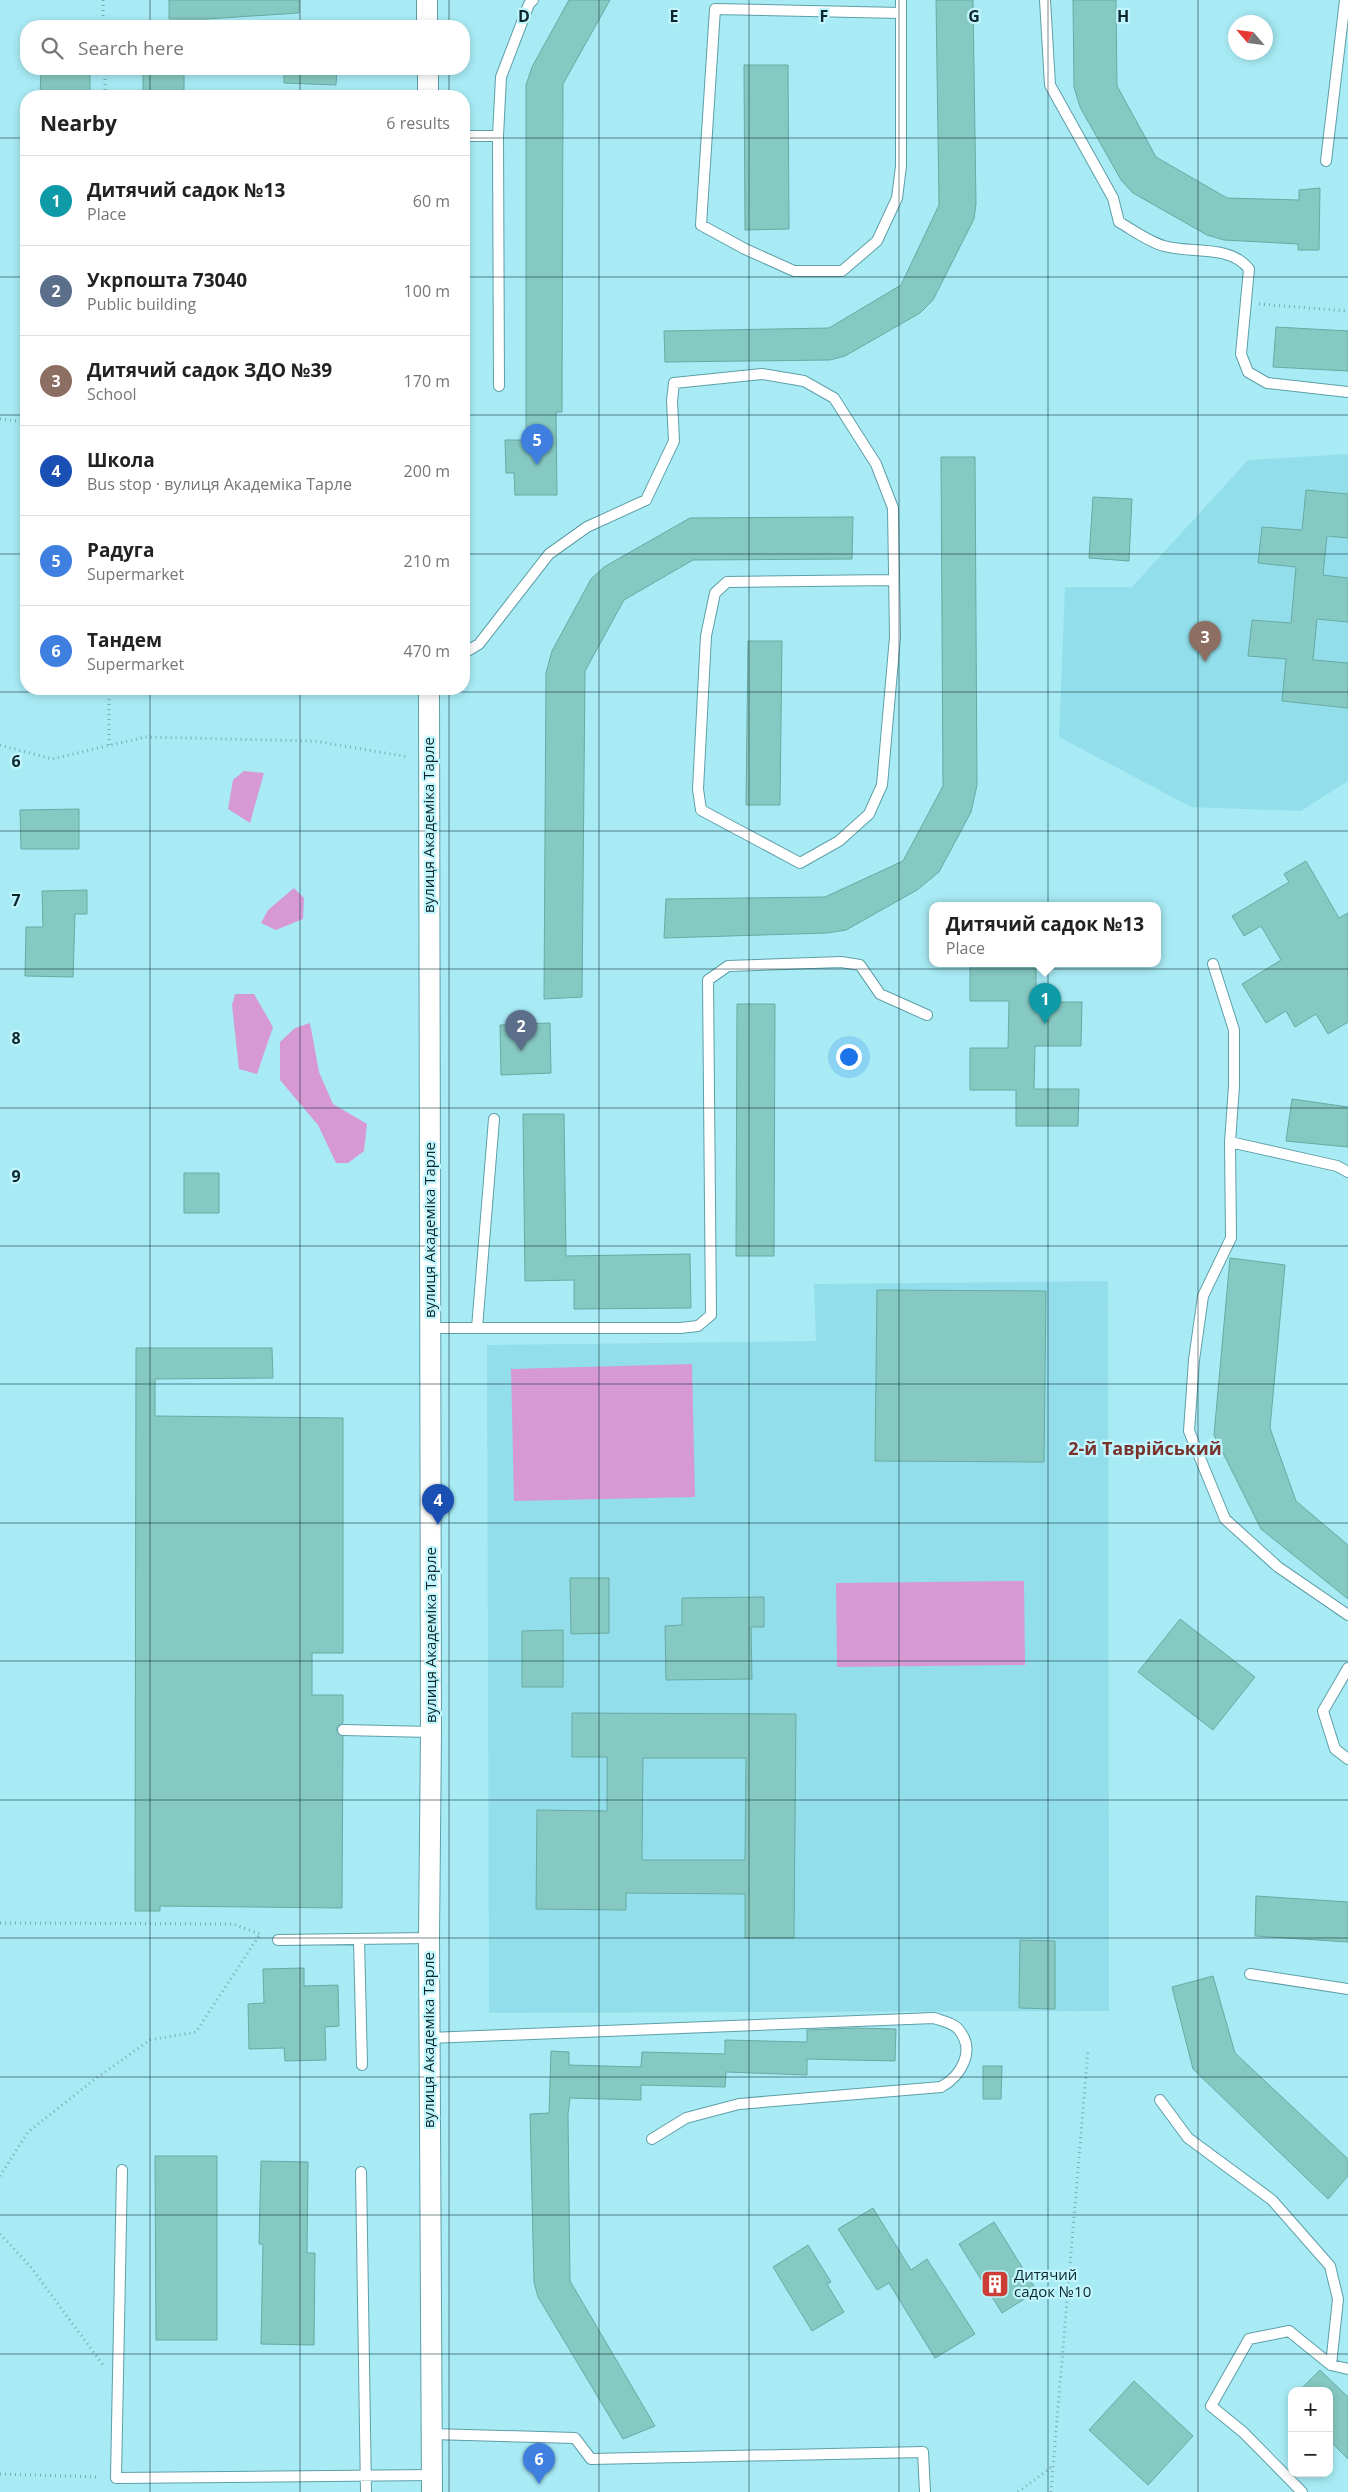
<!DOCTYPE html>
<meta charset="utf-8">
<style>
body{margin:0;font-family:"Open Sans",sans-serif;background:#f6f6f6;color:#222}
.controls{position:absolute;right:15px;bottom:15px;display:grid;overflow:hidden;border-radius:10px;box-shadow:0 2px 8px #0003}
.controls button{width:45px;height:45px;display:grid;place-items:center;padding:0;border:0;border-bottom:1px solid #e0e0e0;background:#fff;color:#222;font:25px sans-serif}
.compass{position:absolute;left:1228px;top:15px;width:45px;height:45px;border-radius:50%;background:#fff;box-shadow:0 2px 8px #0003;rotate:298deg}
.you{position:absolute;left:848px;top:1056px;width:18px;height:18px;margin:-12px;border:4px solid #fff;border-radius:50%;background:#1a73e8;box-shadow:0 0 0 8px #1a73e833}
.badge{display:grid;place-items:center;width:32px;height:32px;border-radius:50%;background:#1a73e8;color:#fff;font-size:16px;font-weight:700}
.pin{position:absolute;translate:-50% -41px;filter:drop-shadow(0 1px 2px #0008)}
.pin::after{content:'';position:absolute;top:26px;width:18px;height:15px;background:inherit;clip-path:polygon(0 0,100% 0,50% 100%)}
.popup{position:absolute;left:929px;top:902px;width:232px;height:65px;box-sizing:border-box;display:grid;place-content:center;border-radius:10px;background:#fff;filter:drop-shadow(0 1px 4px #0005);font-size:16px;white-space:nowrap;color:#767676}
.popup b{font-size:19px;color:#222}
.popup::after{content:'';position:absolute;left:50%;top:100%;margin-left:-10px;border:10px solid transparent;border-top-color:#fff}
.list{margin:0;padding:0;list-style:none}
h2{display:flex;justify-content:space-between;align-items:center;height:65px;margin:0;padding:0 20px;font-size:21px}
h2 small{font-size:16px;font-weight:400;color:#767676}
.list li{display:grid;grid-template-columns:32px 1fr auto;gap:15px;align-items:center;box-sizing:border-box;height:90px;padding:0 20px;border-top:1px solid #e0e0e0}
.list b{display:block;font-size:19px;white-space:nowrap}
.list p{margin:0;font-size:16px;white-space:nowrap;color:#767676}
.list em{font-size:16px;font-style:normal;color:#767676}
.icon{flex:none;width:28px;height:28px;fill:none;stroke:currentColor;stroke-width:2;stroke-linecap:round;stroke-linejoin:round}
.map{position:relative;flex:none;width:1348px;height:2492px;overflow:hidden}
.search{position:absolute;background:#fff;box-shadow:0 2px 8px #0003;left:20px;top:20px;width:450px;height:55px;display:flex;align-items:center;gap:12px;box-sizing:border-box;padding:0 18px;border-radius:20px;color:#767676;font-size:19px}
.panel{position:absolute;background:#fff;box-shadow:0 2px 8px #0003;left:20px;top:90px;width:450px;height:605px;border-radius:20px}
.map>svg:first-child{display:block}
.built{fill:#92dfeb}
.green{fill:#d699d4}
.building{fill:#86c9c2;stroke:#68aaa3;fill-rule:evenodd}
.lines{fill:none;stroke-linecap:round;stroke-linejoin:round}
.lane-casing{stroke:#5e9fa9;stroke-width:12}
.street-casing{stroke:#5e9fa9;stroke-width:22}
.path{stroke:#77adb6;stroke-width:3;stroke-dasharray:1 4;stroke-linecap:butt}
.lane{stroke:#fff;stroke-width:10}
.street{stroke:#fff;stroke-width:20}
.grid{fill:none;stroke:#0c282c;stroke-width:1;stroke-opacity:0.55}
.labels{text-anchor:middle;stroke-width:4.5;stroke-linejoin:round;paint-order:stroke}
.street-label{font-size:15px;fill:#0c282c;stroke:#c1f6fe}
.poi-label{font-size:15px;fill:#0c282c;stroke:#c1f6fe;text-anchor:start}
.quarter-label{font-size:18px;font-weight:bold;fill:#79332c;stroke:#c1f6fe}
.grid-label{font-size:16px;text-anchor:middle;font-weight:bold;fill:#0c282c;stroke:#c1f6fe;stroke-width:4.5;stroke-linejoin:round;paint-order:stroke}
</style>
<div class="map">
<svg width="1348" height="2492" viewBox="0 0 1348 2492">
<rect width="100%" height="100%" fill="#a8ebf5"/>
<path class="built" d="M1348,454V781L1301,811L1191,807L1059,737L1065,587H1132L1248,460Z
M1108,1281L1109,2011L489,2013L487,1345L816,1341L814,1284Z"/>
<path class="green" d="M244,771L264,773L250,823L228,809L233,780Z
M294,888L304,898L303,919L276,930L261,923L268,910Z
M235,994H254L273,1027L257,1074L239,1069L232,1005Z
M310,1023L319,1072L333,1104L367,1124L364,1151L348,1163H336L318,1125L280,1080V1042L295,1028Z
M692,1364L695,1497L514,1501L511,1369Z
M1024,1581L1025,1665L837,1667L836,1583Z"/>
<path class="building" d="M169,0H299V13L206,19H169Z
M569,0H610L563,84L562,412H556L557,495H515L514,473H506L505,440H526V85L532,67Z
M936,0H973L976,204L974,219L933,300L920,313L845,356L830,360L665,362L664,331L829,328L901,285L939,205Z
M1073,0H1116L1117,86L1156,157L1227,198L1299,200V190L1320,188L1319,250H1298V244L1224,240L1207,235L1133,193L1121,180L1080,107L1074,87Z
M744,65H788L789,229L745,230Z
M41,69H90V96H40Z
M284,69H337L336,85L284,83Z
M143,73H184V96H143Z
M1276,327L1348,331V371L1273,367Z
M941,457H975L977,785L971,812L939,872L917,890L846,930L827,933L664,938L666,899L825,897L903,861L943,786Z
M1306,490L1348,494V538L1327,536L1323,575L1348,578V622L1317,619L1313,660L1348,663V708L1282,701L1286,659L1248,656L1252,620L1291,623L1296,567L1258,563L1262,527L1302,530Z
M1093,497L1132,499L1129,561L1089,558Z
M853,517L852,559L693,560L624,600L585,671L582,997L544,999L546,673L552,651L591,579L604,567L690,518Z
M748,641H782L780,805H746Z
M79,809V849H21L20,810Z
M1306,861L1339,918L1348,913V1022L1328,1034L1316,1014L1295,1027L1286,1011L1266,1023L1242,984L1281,960L1261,926L1244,936L1232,916L1289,882L1284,874Z
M87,890V914H75L73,977L25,976L26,927H43L42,891Z
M970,963H1036V1002H1082L1081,1046H1035L1034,1089H1079L1078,1126H1016V1090H970V1048H1008L1009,1001H970Z
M737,1004H775L774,1256H736Z
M550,1023L551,1073L501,1075L500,1025Z
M1292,1099L1348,1107V1147L1286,1141Z
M523,1114H564L566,1256L690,1254L691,1308L574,1309V1280L525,1281Z
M184,1173H219V1213H184Z
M1230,1258L1285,1265L1270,1428L1296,1501L1348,1545V1599L1261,1529L1214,1435Z
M877,1290L1046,1291L1044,1462L875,1461Z
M136,1348H272L273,1378L155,1379V1416L343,1418V1653H312V1695H343V1723L337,1726L336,1730L343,1737L342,1908L160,1906V1911H135Z
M570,1578H609V1633L571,1634Z
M764,1597V1627H751L752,1679L666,1680L665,1626L682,1625V1598Z
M1180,1619L1255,1677L1213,1730L1138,1672Z
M563,1630V1687H522V1631Z
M572,1713L796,1714L794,1938H745V1894L626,1893V1910L536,1909L537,1810L607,1811V1757H572ZM643,1758H746L745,1860H642Z
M1256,1896L1348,1902V1942L1255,1936Z
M1020,1940L1055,1941V2009L1019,2008Z
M304,1968V1986L338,1985L339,2026L325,2027L326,2060L285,2061L284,2048L249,2049L248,2004L264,2003L263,1969Z
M1213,1976L1235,2053L1348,2159V2176L1328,2199L1193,2069L1172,1987Z
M854,2028L896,2029L895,2061L807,2059V2075L726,2072L725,2087L641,2085V2100L570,2098L568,2114L570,2281L655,2426L623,2439L538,2297L534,2282L530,2114L549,2113L551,2051L569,2052V2065L641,2067L642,2052L725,2054V2040L807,2042V2030Z
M983,2066H1002L1001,2099H983Z
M155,2156H217V2340H156Z
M261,2161L308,2162L307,2253H315L314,2345L261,2344L263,2244H259Z
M873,2208L911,2270L927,2259L975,2334L935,2358L889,2283L877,2290L838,2229Z
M994,2222L1037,2291L1002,2313L959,2244Z
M808,2245L831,2282L827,2284L844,2312L812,2331L773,2267Z
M1320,2370L1348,2397V2459L1329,2440V2391H1299Z
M1134,2381L1193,2436L1148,2485L1089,2430Z"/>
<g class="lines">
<defs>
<path id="lane" d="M1045,0L1050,85L1113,198L1119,222C1133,230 1149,242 1164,246C1192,254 1229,244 1249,269L1241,354L1248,372L1267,383L1348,392
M901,13L715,9L701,225L745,249L794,271H842L877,241L897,198L901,166V0
M464,136H498
M1326,161L1345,0
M499,386L498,136L501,77L529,4L533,0
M464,653L479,644L549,554L587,527L646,500L674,441L672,401L674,383L762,374L804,381L834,398L876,464L893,508L895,637L882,785L869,814L839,841L800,863L701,810L698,789L706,636L715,593L727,582L893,580
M1213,964L1234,1030V1086L1230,1142L1231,1238L1203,1296L1194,1360L1189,1431L1225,1519L1278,1567L1348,1615
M1230,1142L1337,1166L1348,1172
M430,1328H680L698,1326L711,1315L708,980L728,966L841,962L860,965L880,994L927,1015
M477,1328L494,1119
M1348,1668L1323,1711L1335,1749L1348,1759
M343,1730L431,1732
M359,1939L362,2065
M278,1940L429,1938
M1250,1974L1348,1989
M429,2038L934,2018C942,2021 954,2023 959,2030C976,2051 961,2076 941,2087L739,2104L686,2118L652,2139
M1160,2100L1188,2138L1272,2200L1330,2266L1338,2299L1331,2365
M122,2170L116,2478L432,2475
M361,2172L366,2492
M432,2434L575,2438L591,2459L923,2452L925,2492
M1302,2492L1243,2432L1211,2406L1249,2339L1289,2331L1331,2365L1348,2369"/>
<path id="street" d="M427,0V26
M428,69V96
M429,689L431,1732L429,1938L432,2492"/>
</defs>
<use href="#lane" class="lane-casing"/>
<use href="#street" class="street-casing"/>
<path class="path" d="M103,0V26
M105,69V96
M1259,304L1348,311
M0,419L26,422
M0,745L52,759L145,737L314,741L409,757
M109,745V689
M0,1923L233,1924L260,1934
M0,2176L28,2132L95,2079L150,2040L196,2032L260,1934
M0,2234L30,2266L103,2365
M0,2474L100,2477
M1018,2492L1053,2466
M1051,2492L1088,2050"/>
<use href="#lane" class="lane"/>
<use href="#street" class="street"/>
</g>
<path class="grid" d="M150,0V26M300,0V26M449,0V26M599,0V2492M749,0V2492M899,0V2492M1048,0V2492M1198,0V2492M150,69V96M300,69V96M449,69V96M0,138H26M464,138H1348M0,277H26M464,277H1348M0,415H26M464,415H1348M0,554H26M464,554H1348M150,689V2492M300,689V2492M449,689V2492M0,692H1348M0,831H1348M0,969H1348M0,1108H1348M0,1246H1348M0,1384H1348M0,1523H1348M0,1661H1348M0,1800H1348M0,1938H1348M0,2077H1348M0,2215H1348M0,2354H1348"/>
<defs>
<symbol id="building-square" viewBox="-11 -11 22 22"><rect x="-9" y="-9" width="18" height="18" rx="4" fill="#cc3e35" stroke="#c1f6fe"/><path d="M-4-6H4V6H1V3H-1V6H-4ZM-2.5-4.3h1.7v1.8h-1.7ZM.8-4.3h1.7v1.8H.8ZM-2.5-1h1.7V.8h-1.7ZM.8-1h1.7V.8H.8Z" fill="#fff"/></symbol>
</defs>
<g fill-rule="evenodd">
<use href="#building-square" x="979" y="2268" width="32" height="32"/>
</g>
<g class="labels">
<g class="street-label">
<text transform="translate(429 825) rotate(-90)" y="5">вулиця Академіка Тарле</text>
<text transform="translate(430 1230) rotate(-90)" y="5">вулиця Академіка Тарле</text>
<text transform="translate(431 1635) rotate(-90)" y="5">вулиця Академіка Тарле</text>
<text transform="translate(429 2040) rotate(-90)" y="5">вулиця Академіка Тарле</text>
</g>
<g class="poi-label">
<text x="1014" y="2280">Дитячий<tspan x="1014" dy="17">садок №10</tspan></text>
</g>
<g class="quarter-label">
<text x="1145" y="1455">2-й Таврійський</text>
</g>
</g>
<g class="grid-label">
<text x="524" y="22">D</text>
<text x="674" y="22">E</text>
<text x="824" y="22">F</text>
<text x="974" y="22">G</text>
<text x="1123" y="22">H</text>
<text x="16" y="767">6</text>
<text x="16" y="906">7</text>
<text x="16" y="1044">8</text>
<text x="16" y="1182">9</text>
</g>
</svg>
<div class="controls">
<button>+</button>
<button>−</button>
</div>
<svg class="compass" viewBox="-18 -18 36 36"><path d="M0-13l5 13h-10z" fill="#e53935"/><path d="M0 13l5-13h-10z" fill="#767676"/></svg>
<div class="you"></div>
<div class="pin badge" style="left:1045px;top:1024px;background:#0f9aa8">1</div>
<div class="popup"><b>Дитячий садок №13</b>Place</div>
<div class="pin badge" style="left:521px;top:1051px;background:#5c6f8a">2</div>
<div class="pin badge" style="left:1205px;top:662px;background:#8d6e63">3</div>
<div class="pin badge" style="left:438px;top:1525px;background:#1a4fb4">4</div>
<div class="pin badge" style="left:537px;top:465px;background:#3f7fe0">5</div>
<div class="pin badge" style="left:539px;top:2484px;background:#3f7fe0">6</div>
<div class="search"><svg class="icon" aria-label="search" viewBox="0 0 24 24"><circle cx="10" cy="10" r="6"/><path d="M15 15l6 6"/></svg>Search here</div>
<section class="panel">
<h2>Nearby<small>6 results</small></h2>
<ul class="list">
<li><span class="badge" style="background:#0f9aa8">1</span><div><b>Дитячий садок №13</b><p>Place</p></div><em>60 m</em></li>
<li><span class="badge" style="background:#5c6f8a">2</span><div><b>Укрпошта 73040</b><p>Public building</p></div><em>100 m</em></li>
<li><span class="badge" style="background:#8d6e63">3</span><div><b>Дитячий садок ЗДО №39</b><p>School</p></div><em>170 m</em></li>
<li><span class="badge" style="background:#1a4fb4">4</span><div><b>Школа</b><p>Bus stop · вулиця Академіка Тарле</p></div><em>200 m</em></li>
<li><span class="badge" style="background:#3f7fe0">5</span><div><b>Радуга</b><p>Supermarket</p></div><em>210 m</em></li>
<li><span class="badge" style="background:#3f7fe0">6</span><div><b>Тандем</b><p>Supermarket</p></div><em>470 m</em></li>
</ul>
</section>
</div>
